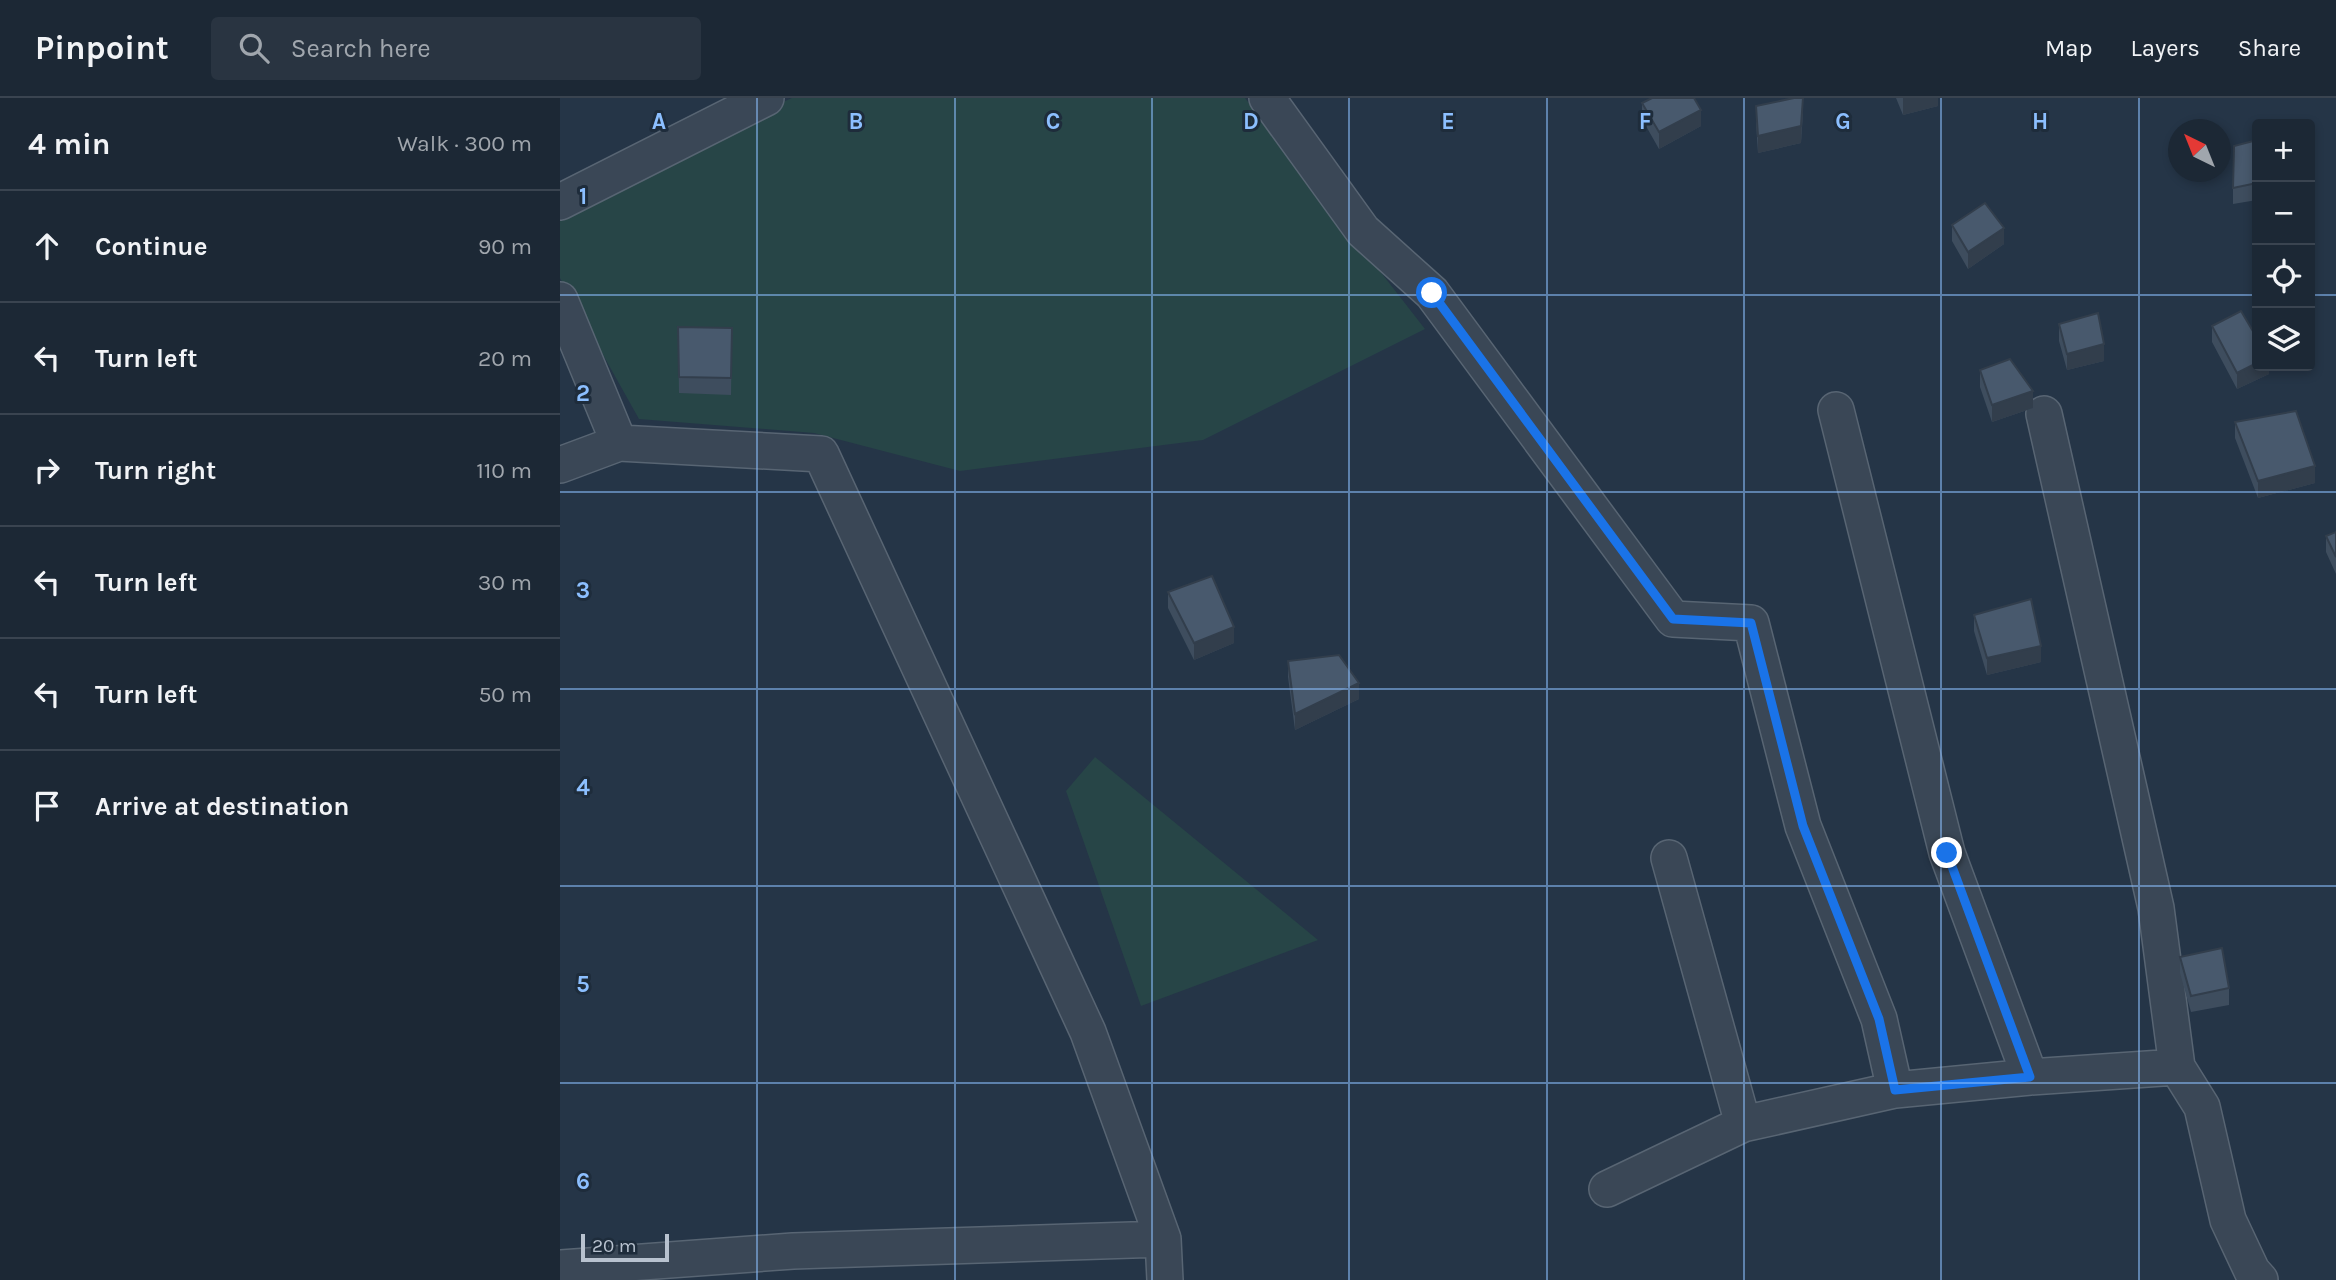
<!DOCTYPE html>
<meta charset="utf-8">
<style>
body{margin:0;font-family:Karla,sans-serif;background:#293441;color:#f1f3f6}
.controls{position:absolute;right:21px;top:21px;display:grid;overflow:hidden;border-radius:7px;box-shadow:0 4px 10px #0003}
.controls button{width:63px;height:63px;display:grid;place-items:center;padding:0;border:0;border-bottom:2px solid #3a4450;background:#1c2835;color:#f1f3f6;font:35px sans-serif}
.compass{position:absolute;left:1608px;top:21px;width:63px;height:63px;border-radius:50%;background:#1c2835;box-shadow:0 4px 10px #0003;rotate:317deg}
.scale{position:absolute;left:21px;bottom:18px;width:88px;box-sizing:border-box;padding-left:7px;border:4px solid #b8c2cf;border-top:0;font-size:19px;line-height:24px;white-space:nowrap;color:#b8c2cf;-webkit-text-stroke:5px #1e2c3b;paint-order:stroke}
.stop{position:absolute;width:21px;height:21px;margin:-16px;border:5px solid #1a73e8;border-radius:50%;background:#fff}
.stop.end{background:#1a73e8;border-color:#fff;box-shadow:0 2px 7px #0008}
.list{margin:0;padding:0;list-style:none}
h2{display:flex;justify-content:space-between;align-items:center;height:91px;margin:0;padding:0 28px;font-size:30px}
h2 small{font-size:23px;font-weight:400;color:#a0a6ad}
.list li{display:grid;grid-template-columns:46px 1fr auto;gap:21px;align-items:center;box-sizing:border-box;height:112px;padding:0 28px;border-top:2px solid #3a4450}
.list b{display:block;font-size:26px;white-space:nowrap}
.list em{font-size:23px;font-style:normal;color:#a0a6ad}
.icon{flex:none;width:38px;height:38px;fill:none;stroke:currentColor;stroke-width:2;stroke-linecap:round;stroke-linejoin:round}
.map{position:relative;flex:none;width:1776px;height:1182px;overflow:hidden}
header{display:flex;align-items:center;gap:42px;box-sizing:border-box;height:98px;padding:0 35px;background:#1c2835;border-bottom:2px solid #3a4450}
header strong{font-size:33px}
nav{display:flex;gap:38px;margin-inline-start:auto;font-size:24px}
.search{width:490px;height:63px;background:#293441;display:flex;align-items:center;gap:18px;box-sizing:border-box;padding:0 24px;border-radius:7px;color:#a0a6ad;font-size:26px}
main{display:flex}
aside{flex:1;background:#1c2835}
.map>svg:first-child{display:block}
.green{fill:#274547}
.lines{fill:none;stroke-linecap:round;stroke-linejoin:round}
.street-casing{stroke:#586573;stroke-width:38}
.street{stroke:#3a4756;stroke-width:35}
.wall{fill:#3e4d5e}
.shaded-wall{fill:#323e4c}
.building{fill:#48596d;stroke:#323e4c;stroke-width:2}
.route{stroke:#1a73e8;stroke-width:9}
.grid{fill:none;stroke:#8cbfff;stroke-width:2;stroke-opacity:0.55}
.grid-label{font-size:23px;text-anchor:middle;font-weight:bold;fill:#8cbfff;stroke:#1e2c3b;stroke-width:6;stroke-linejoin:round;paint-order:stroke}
</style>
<header>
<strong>Pinpoint</strong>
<div class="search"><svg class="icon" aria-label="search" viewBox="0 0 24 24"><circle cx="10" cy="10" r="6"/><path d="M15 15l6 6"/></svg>Search here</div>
<nav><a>Map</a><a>Layers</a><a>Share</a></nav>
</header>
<main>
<aside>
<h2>4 min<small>Walk · 300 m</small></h2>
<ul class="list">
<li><svg class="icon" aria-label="ahead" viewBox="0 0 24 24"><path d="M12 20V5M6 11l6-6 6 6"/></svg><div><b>Continue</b></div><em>90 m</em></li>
<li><svg class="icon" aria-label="left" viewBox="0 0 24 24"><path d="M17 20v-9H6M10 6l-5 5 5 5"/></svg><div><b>Turn left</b></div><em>20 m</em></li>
<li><svg class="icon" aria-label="right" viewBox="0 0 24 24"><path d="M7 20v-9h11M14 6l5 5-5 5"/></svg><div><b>Turn right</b></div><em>110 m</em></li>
<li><svg class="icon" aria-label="left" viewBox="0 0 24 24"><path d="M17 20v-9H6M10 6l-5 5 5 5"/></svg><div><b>Turn left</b></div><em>30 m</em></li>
<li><svg class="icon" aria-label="left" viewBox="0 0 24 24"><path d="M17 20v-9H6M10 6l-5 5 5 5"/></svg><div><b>Turn left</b></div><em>50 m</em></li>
<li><svg class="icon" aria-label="arrive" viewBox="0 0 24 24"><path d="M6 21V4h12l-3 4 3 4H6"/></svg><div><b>Arrive at destination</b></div></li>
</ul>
</aside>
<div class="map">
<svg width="1776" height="1182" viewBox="0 0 1776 1182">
<rect width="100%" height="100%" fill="#253547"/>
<path class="green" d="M232,0H685L865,231L643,342L400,373L254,335L79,321L0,180V105Z
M535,659L758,842L581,908L506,693Z"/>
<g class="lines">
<defs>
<path id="street" d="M707,0L803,133L872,195L1113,521L1191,525L1243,728L1319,921L1335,992
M0,104L206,0
M0,202L59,345
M1276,312L1387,755L1470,979
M1484,316L1596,810L1617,969
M0,367L59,345L261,356L528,934L603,1141
M1109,760L1183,1026
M1047,1091L1183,1026L1335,992L1470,979L1617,969L1642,1009L1668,1122L1692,1173L1700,1182
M0,1170L233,1153L603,1141L605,1182"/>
</defs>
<use href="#street" class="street-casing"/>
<use href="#street" class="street"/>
</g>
<path class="wall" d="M1336,0H1378V8L1343,17Z
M1082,5L1141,28L1099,51L1082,21Z
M1196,8L1243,15L1241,45L1198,55L1196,25Z
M1697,42V102L1673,106V90Z
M1392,127L1444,146L1408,171L1392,143Z
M1499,226L1544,263L1507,272L1499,243Z
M1652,228L1709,268V276L1677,291L1652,244Z
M118,229L172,230L171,297L119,295Z
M1420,272L1473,310L1432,324L1420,289Z
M1675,324L1755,385L1698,400L1675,340Z
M1776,434V476L1766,454V438Z
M608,494L674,545L634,562L608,510Z
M1414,517L1481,564L1427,577L1414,533Z
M728,563L799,601L735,632L728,579Z
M1620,859L1669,890V907L1631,914L1620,875Z"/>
<path class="shaded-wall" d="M1243,0L1241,45L1198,55V38Z
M1343,0H1378V8L1343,17Z
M1141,12V28L1099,51V34Z
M1444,130V146L1408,171V154Z
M1544,246V263L1507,272V256Z
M1697,265V268H1709V276L1677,291V275Z
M1473,293V310L1432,324V307Z
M1755,368V385L1698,400V383Z
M674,529V545L634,562V545Z
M1481,548V564L1427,577V560Z
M799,585V601L735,632V616Z"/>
<path class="building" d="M1092,0H1134L1141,12L1099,34L1082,5Z
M1234,0H1243L1241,28L1198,38L1196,8Z
M1697,42V85L1673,90L1674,48Z
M1425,105L1444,130L1408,154L1392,127Z
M1681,213L1697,240V265L1677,275L1652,228Z
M1538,215L1544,246L1507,256L1499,226Z
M118,229L172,230L171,280L119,279Z
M1450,261L1473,293L1432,307L1420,272Z
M1736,313L1755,368L1698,383L1675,324Z
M1776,434V459L1766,438Z
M652,478L674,529L634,545L608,494Z
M1471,501L1481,548L1427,560L1414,517Z
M779,557L799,585L735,616L728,563Z
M1662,850L1669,890L1631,898L1620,859Z"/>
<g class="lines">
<path class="route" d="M872,195L1113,521L1191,525L1243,728L1319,921L1335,992L1470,979L1387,755"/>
</g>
<path class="grid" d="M197,0V1182M395,0V1182M592,0V1182M789,0V1182M987,0V1182M1184,0V1182M1381,0V1182M1579,0V1182M0,197H1697M1750,197H1776M0,394H1776M0,591H1776M0,788H1776M0,985H1776"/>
<g class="grid-label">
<text x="99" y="31">A</text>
<text x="296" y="31">B</text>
<text x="493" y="31">C</text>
<text x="691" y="31">D</text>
<text x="888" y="31">E</text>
<text x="1085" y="31">F</text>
<text x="1283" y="31">G</text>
<text x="1480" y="31">H</text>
<text x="23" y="106">1</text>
<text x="23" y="303">2</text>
<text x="23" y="500">3</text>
<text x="23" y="697">4</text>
<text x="23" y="894">5</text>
<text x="23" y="1091">6</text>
</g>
</svg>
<div class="controls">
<button>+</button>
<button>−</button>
<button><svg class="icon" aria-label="locate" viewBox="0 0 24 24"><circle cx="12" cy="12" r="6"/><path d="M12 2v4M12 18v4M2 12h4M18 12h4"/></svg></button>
<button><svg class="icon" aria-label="layers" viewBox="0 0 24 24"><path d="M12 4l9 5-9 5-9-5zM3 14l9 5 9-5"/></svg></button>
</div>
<svg class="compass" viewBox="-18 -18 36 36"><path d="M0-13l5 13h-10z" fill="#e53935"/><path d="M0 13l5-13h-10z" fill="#a0a6ad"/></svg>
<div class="scale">20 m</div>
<div class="stop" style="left:872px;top:195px"></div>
<div class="stop end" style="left:1387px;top:755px"></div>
</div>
</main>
